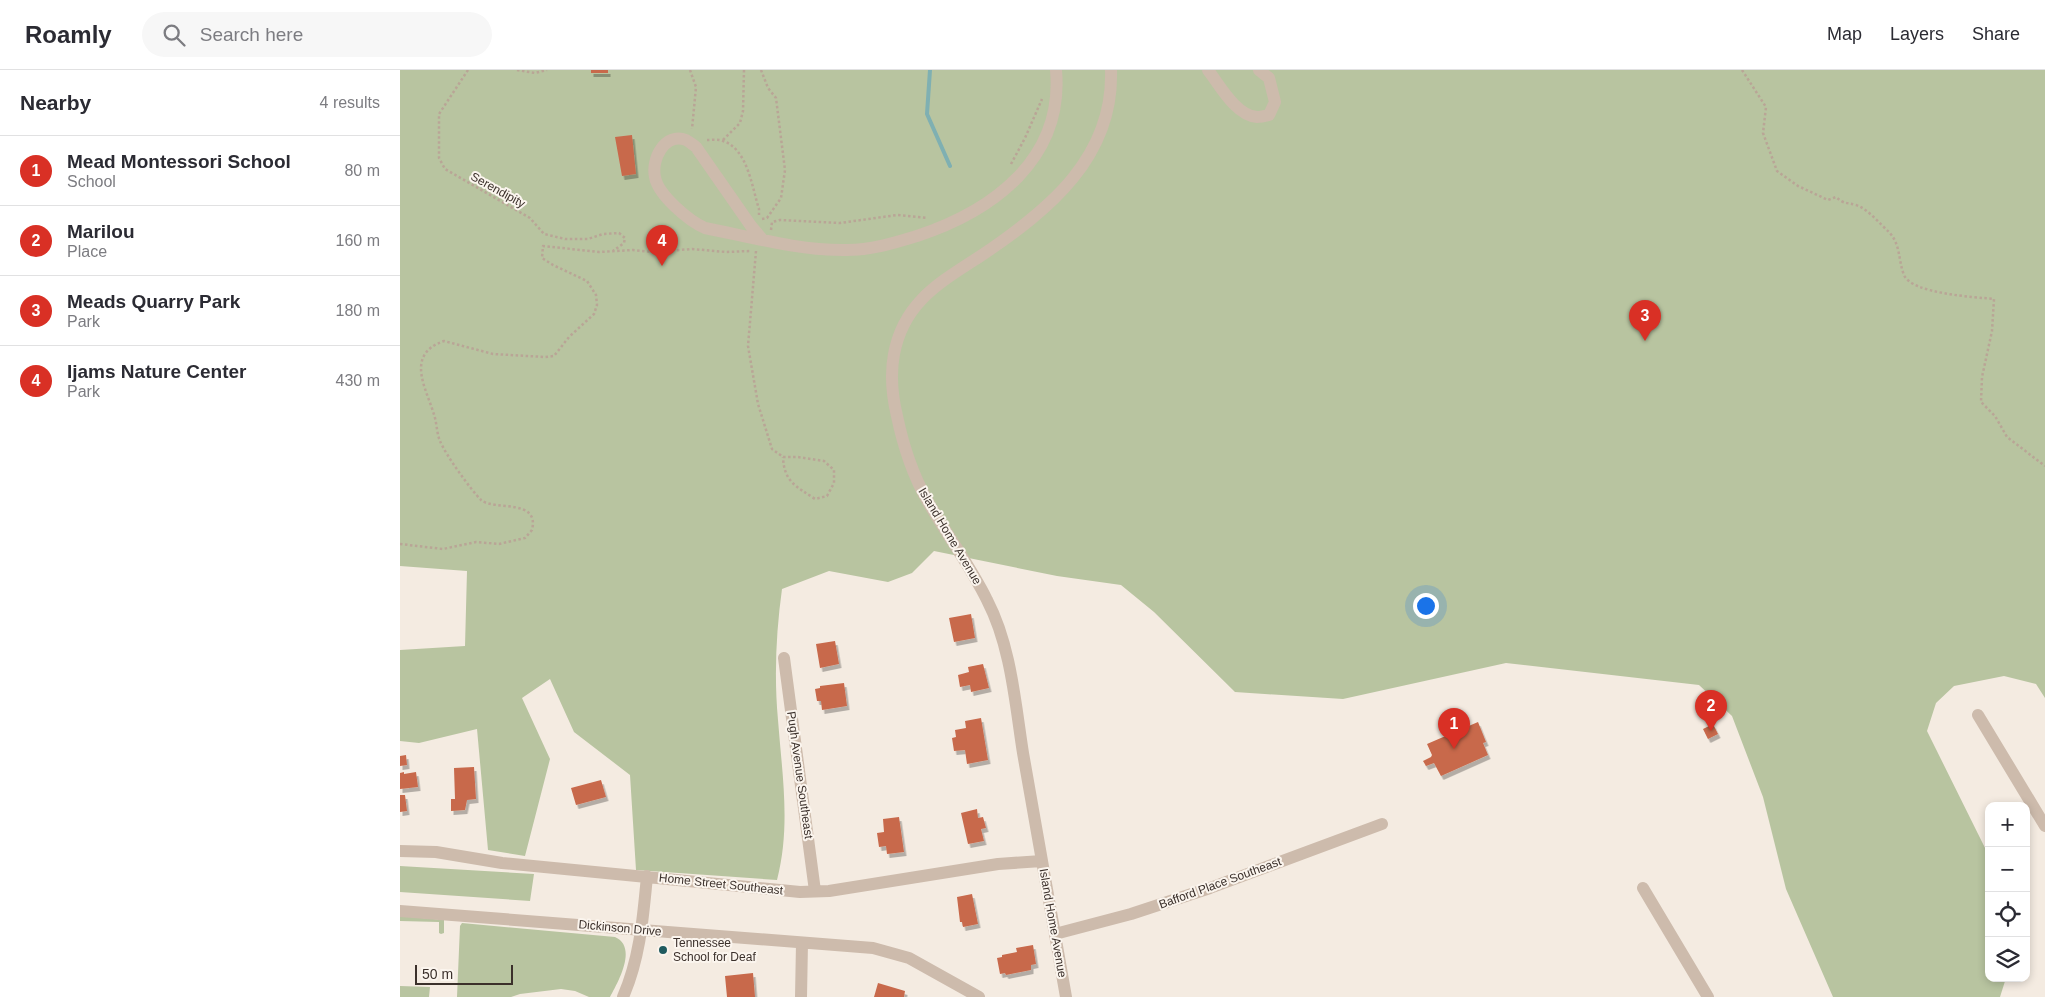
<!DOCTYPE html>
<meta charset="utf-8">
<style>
body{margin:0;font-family:Arial,sans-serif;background:#f7f7f7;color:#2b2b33}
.controls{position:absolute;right:15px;bottom:15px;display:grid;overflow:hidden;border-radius:10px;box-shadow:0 2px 8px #0003}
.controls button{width:45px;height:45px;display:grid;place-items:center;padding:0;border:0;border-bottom:1px solid #e1e1e2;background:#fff;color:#2b2b33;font:25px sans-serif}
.scale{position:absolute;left:15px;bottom:12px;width:98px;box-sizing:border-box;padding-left:5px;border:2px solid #3b302b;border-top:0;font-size:14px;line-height:18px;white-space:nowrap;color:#3b302b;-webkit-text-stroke:4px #fbf5ee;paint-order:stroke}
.you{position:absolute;left:1025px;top:535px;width:18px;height:18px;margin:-12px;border:4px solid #fff;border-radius:50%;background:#1a73e8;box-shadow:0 0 0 8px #1a73e833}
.badge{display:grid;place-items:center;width:32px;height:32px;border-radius:50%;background:#d93025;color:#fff;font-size:16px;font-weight:700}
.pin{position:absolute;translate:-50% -41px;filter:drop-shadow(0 1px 2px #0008)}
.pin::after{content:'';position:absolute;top:26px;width:18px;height:15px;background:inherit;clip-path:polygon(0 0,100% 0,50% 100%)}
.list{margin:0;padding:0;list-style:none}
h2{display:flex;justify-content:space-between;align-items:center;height:65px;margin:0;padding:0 20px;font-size:21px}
h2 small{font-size:16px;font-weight:400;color:#7c7c81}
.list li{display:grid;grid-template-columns:32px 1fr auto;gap:15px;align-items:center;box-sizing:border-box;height:70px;padding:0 20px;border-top:1px solid #e1e1e2}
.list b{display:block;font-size:19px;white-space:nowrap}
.list p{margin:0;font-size:16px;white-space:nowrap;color:#7c7c81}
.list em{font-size:16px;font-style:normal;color:#7c7c81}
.icon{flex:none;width:28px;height:28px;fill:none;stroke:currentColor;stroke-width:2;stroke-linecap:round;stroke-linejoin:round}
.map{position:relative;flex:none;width:1645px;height:927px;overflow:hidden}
header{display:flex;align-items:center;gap:30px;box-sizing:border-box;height:70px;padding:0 25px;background:#fff;border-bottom:1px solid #e1e1e2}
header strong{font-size:24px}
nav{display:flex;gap:28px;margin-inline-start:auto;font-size:18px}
.search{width:350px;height:45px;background:#f7f7f7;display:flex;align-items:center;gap:12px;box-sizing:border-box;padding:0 18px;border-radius:28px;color:#7c7c81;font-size:19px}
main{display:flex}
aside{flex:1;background:#fff}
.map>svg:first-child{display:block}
.green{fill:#b8c4a0}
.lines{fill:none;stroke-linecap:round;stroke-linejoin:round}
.stream{stroke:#7fb0b2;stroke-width:4}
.building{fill:#c8694b;filter:url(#shadow)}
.path{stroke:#b9a596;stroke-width:2.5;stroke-dasharray:2.5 2.5;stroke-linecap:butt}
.minor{stroke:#cdbbac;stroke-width:12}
.poi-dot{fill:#1f5a5e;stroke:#fbf5ee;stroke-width:2}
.labels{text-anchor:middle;stroke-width:4;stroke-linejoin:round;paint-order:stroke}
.street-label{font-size:12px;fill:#3b302b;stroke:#fbf5ee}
.poi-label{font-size:12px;fill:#3b302b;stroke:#fbf5ee;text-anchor:start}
</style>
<header>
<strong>Roamly</strong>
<div class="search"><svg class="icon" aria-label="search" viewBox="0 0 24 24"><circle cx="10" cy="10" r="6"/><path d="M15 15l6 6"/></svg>Search here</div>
<nav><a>Map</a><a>Layers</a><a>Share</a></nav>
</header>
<main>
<aside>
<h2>Nearby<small>4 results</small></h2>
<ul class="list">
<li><span class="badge">1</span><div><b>Mead Montessori School</b><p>School</p></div><em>80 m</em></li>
<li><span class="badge">2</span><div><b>Marilou</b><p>Place</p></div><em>160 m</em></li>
<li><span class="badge">3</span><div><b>Meads Quarry Park</b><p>Park</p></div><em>180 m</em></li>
<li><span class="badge">4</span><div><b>Ijams Nature Center</b><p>Park</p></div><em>430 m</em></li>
</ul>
</aside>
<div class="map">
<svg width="1645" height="927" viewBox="0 0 1645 927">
<defs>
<filter id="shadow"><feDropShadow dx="2.5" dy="4" stdDeviation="0" flood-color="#0004"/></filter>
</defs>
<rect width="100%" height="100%" fill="#f4ebe1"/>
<path class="green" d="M0,0H1645V628L1636,614L1604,606L1554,616L1536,633L1527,661L1589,786V908H1606L1600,927H1433L1386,819L1363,727L1332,646L1299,615L1106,593L943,629L835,622L754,542L721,515L657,506L534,481L512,503L488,512L429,501L382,519C376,562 374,607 378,650C382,704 391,756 377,810L236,800L230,705L174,662L150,609L122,628L150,689L125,786L88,780L77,659L19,673L0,671V580L65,576L67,501L0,496Z
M0,796L134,804L130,831L0,822Z
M0,846L44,850V863L41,864L39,863V852L0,851Z
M62,853L215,867C238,877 218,912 210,927H189L175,921L161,919L120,924L111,927H57L60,856Z
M0,916L30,917L29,927H0Z"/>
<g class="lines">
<path class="stream" d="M530,0L527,44L550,96"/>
</g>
<path class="building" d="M191,0H208V3H191Z
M232,65L236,104L222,106L215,67Z
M571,544L575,568L554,572L549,548Z
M435,571L439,594L420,598L416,574Z
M583,594L589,618L571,622L570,615L560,617L558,605L569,602L568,597Z
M444,613L447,636L422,640L421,631H417L415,619L420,618V616Z
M581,648L588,690L567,694L565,680L554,681L552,668L556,667L555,660L566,658L565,651Z
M1078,652L1086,672L1083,673L1088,685L1041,706L1034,693L1026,696L1023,691L1031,687L1032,685L1027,674Z
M1313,654L1318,664L1308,669L1303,659Z
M6,685L7,695L0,696V686Z
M74,697L76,729L67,730L65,740L51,741V729H55L54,698Z
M4,702V704L16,702L18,717L0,719V703Z
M201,710L206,727L176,735L171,718Z
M0,725H5L7,741L0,742Z
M577,739L578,748L583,747L586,758L581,759L584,771L568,774L561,743Z
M499,747L504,782L487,784L486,776L479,777L477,763L484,762L483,749Z
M572,824L578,854L563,857L562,852H560L557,827Z
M633,875L636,894L631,895V900L606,905L605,903L600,904L597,888L602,887V885L617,882L616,878Z
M353,903L355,927H327L325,906Z
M478,913L505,921L504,927H474Z"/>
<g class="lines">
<path class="path" d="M68,0L39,44V88L45,99L130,148L144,164L165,169H188L203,164L219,163L225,168L224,173L213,181
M117,0L135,3L147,0
M290,0L296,17L292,59
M361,0L368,18L376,28L385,100L381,128L367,148L362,149
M1342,0L1366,37L1363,63L1377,101L1398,116L1428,130L1436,127C1445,135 1447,132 1456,135C1468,139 1480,154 1489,162C1501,175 1498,190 1504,205C1512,224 1575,227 1594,229L1592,261L1582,307L1581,332L1595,346L1607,367L1645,396
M307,70C311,70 319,69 323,71C348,79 352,118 359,139V145
M323,70L340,53L343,41L344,0
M611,94L625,68L642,29
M371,160L372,152L380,150L440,153L497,145L527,148
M356,181L348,276L358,334L372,379L383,387H398L424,391L434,400V413L427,426L415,429C396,416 384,412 383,387
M0,474L43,479L76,472L99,474L125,468L132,460C140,428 94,441 81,430C71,420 45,384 40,371C37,364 37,356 35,348C28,321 3,285 44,271L93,284L145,287L154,286L169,267L194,244L197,235L196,225L187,211L153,195L142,188L143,176L199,182L233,180L252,182L292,179L326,182L351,181"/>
<path class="minor" d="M808,0C819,14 836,46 857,47C861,47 865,46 869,45L875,32L869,8L859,0
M362,169L351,156L296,77C293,75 290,72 286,70C265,62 251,89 255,107C258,125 289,151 305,158C351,167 401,181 447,180C472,180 494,173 517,166C593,141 664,89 656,0
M384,588L415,821
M1578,645L1645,756
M0,781L36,782L102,793L400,822L429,821L598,794L642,791
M1243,818L1308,927
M0,841L473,878L509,888L579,927
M655,864L731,844L810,818L982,754
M223,927C240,888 243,848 247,806
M401,927L402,873
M666,927C652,846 637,764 623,683C615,632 611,576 587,530C570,495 546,464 527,430C513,405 503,375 497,346C492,325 490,305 494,284C504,231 541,212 582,185C649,140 714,87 711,0"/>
</g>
<circle class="poi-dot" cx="263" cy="880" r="5"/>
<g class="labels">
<g class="street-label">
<text transform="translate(98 120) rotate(29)" y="4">Serendipity</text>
<text transform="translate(550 466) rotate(59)" y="4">Island Home Avenue</text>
<text transform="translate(400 705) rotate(82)" y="4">Pugh Avenue Southeast</text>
<text transform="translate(820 813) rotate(-20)" y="4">Bafford Place Southeast</text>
<text transform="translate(321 814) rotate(6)" y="4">Home Street Southeast</text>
<text transform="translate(653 853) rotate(80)" y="4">Island Home Avenue</text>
<text transform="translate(220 858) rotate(5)" y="4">Dickinson Drive</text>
</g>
<g class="poi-label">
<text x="273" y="877">Tennessee<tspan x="273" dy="14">School for Deaf</tspan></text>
</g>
</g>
</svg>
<div class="controls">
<button>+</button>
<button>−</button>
<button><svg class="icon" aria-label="locate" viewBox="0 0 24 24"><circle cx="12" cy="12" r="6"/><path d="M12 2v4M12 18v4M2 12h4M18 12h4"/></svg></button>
<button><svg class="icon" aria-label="layers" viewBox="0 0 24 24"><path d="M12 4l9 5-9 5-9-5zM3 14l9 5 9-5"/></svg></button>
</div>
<div class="scale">50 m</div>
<div class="you"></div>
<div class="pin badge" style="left:1054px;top:679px">1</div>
<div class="pin badge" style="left:1311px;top:661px">2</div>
<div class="pin badge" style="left:1245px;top:271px">3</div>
<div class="pin badge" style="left:262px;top:196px">4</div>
</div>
</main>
